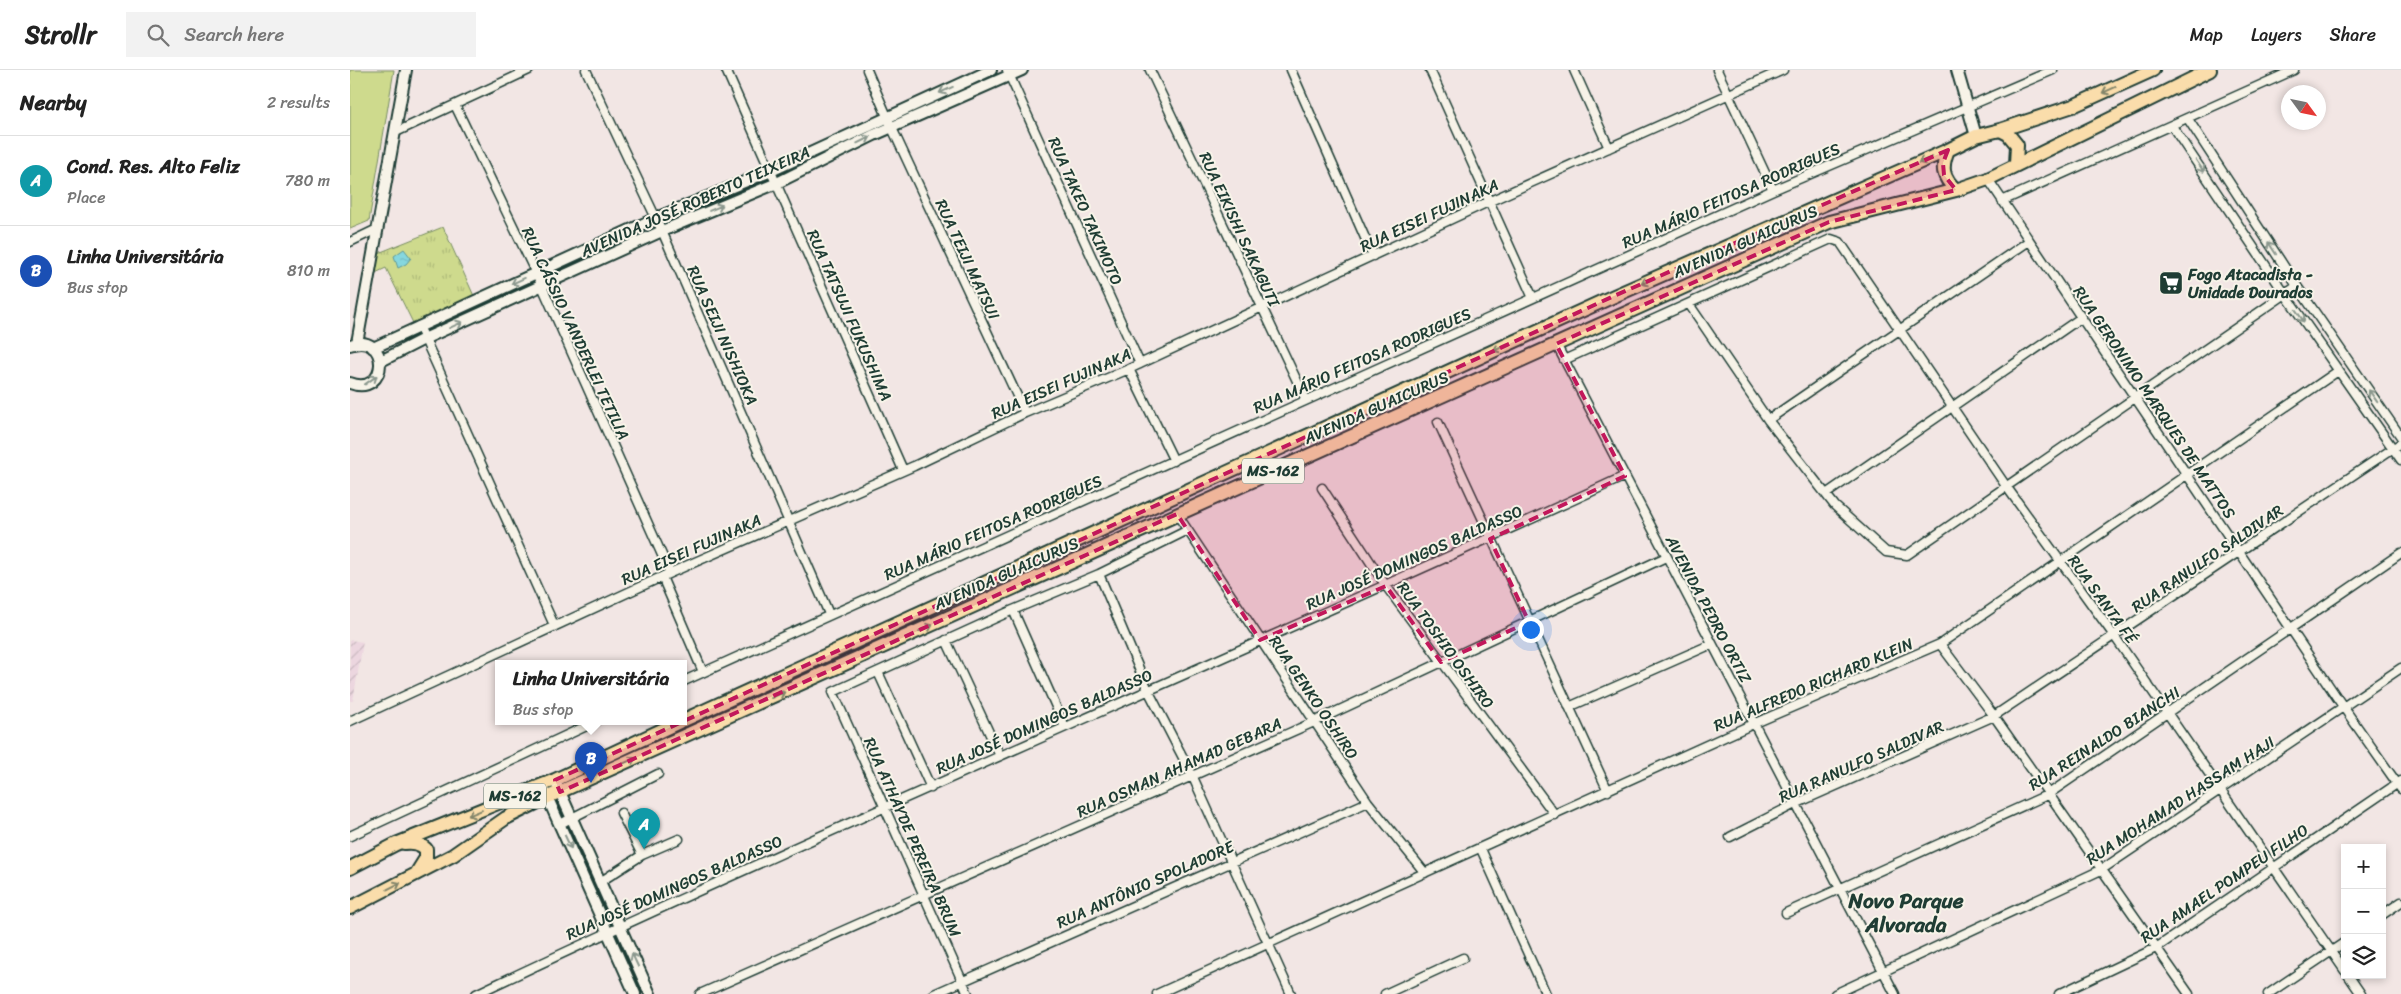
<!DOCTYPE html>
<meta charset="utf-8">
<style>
body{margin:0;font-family:Sriracha,sans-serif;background:#f2f2f2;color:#222}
.controls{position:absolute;right:15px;bottom:15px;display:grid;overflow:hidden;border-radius:0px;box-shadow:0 2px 8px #0003}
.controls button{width:45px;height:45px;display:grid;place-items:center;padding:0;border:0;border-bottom:1px solid #e0e0e0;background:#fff;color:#222;font:25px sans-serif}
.compass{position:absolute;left:1931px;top:15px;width:45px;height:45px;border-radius:50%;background:#fff;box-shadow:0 2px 8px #0003;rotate:123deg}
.you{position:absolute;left:1180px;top:559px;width:18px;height:18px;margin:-12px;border:4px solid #fff;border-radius:50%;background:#1a73e8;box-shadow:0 0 0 8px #1a73e833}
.badge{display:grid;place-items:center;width:32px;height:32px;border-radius:50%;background:#1f3d34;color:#fff;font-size:16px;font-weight:700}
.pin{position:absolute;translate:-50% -41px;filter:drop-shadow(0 1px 2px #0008)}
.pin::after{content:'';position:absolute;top:26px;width:18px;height:15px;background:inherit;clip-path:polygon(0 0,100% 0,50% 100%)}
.popup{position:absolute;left:145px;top:590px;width:192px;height:65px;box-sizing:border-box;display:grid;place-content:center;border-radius:0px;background:#fff;filter:drop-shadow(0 1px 4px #0005);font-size:16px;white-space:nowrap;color:#767676}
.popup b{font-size:19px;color:#222}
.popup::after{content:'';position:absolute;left:50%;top:100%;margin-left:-10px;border:10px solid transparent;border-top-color:#fff}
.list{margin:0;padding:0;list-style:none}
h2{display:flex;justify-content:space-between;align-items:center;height:65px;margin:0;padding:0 20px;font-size:21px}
h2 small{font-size:16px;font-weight:400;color:#767676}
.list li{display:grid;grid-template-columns:32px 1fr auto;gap:15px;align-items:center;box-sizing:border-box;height:90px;padding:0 20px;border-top:1px solid #e0e0e0}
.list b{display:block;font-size:19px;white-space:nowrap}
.list p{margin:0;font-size:16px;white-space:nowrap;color:#767676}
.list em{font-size:16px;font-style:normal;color:#767676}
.icon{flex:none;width:28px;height:28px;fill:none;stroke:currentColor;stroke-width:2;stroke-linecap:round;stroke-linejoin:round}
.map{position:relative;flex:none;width:2051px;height:924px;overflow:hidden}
header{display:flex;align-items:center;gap:30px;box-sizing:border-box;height:70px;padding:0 25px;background:#fff;border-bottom:1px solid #e0e0e0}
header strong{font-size:24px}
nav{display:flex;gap:28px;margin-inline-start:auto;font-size:18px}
.search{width:350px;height:45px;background:#f2f2f2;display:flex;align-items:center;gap:12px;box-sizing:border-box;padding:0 18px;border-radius:0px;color:#767676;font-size:19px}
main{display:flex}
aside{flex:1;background:#fff}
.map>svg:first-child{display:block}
.industrial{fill:url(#industrial-furrows)}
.park{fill:url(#park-tufts);stroke:#768c60}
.garden{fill:#ceda8d;stroke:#768c60}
.water{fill:url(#water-ripples);stroke:#5d999a}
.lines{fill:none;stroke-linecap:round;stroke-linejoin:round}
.minor-casing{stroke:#1f3d34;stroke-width:11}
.tertiary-casing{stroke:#1f3d34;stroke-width:14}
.primary-casing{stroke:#1f3d34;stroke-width:16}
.minor{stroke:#f7f3e8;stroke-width:8}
.tertiary{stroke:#f7f3e8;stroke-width:10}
.primary{stroke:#faddab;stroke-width:12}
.oneway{stroke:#8b988e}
.oneway2{stroke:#82856a}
.marked{fill:#c2185b;fill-opacity:0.2;stroke:#c2185b;stroke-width:4;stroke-dasharray:10 6;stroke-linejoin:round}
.labels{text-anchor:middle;stroke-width:4;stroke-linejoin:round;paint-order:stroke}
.shield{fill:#f7f3e8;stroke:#60746a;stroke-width:1}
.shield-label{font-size:15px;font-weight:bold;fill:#1f3d34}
.street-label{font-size:16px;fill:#1f3d34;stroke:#f7f3e8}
.poi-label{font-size:16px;font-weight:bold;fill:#1f3d34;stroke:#f7f3e8;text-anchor:start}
.district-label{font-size:21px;font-weight:bold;fill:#1f3d34;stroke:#f7f3e8}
</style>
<header>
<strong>Strollr</strong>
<div class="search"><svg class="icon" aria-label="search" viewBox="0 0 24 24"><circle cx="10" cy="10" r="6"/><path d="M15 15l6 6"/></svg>Search here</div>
<nav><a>Map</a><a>Layers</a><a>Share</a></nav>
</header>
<main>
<aside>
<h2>Nearby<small>2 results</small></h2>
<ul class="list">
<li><span class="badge" style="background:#0f9aa8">A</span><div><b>Cond. Res. Alto Feliz</b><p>Place</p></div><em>780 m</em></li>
<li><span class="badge" style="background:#1a4fb4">B</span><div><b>Linha Universitária</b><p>Bus stop</p></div><em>810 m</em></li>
</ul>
</aside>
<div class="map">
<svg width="2051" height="924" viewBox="0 0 2051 924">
<defs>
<pattern id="industrial-furrows" width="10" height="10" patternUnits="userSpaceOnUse" patternTransform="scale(1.25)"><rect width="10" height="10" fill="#ecd6df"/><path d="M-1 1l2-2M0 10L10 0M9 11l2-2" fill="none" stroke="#cab9c0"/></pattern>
<pattern id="park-tufts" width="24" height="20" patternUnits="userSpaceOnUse" patternTransform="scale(1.25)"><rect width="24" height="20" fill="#ceda8d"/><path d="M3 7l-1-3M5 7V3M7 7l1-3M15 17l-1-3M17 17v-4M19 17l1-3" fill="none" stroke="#b0bc7a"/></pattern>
<pattern id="water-ripples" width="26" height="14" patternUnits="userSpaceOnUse" patternTransform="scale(1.25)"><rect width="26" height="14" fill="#86d7de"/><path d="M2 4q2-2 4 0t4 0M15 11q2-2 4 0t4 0" fill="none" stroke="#73b9bf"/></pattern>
</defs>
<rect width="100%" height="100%" fill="#f2e6e4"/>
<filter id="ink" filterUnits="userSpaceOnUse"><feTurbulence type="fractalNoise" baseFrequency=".02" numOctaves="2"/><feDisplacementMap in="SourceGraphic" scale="10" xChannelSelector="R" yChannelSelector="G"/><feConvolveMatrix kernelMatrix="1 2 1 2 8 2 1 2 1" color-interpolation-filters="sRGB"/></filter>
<g filter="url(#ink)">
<path class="industrial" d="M0,570L13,572L3,631H0Z"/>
<path class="park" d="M93,157L124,226L63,253L36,198L21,205L26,184Z"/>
<path class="garden" d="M0,0H44L19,151L0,159Z"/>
<path class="water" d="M54,179L61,188L56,194L48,198L44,186Z"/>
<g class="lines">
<defs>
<path id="minor" d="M236,0L312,161L479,544
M376,0L553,400
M517,0L542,58L675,343
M657,0L790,294
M800,0L956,330
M941,0L1023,186
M1080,0L1183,228
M1224,0L1259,78
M1367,0L1423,120
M105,35L192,216L320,503
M1838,49L1947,216L2051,367
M1822,56L1935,224L2051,390
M44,63L179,0
M1638,109L1994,638L2051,719
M1652,131L1944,0
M0,172L27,159
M1339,234L1418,350L1485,436L1536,482L1557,485L1947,216
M69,256L204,555
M1206,274L1545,924
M1214,290L1481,169L1490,172L1656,416L1765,567L1995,901
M779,299L824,391
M1418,350L1679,171
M1088,352L1258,721
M972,418L1036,516L1205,745
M1476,424L1732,247
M827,444L1018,732L1075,803
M749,504L798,620L842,705L941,924
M312,507L353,602
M663,540L715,657
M596,570L650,686
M1590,574L1644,646L1839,924
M528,602L581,718
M334,611L1423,120L1703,0
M1219,637L1362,574
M0,651L320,503L564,396L675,343L779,299L1138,132L1433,0
M271,743L292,785
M210,754L308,704
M0,766L245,652
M1380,767L1445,734L1644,646L2051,373
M1131,779L1196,924
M250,812L292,785L329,769
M1436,843L1697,725L2051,483
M2032,845L2051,832
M1998,905L2011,924
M126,924C505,745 893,583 1275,406
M350,924L964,652L1316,487
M584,924L1018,732
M618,924L483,622L663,540L749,504L836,461
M807,924L1403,654L1590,574L1988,301
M1035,924L1113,888
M1485,924L1751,800L2051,598
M1709,924L1806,878L2051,711
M1918,924L1995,872"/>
<path id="tertiary" d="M1607,0L1626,66
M7,273L56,0
M0,275C41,261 39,328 0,313
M23,278L306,148L421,101L641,0
M31,291L74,269L312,161L427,113L524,65L672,0
M207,715L300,924
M195,722L285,924"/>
<path id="primary" d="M1650,60L1658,64L1667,75L1666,94
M1598,80C1591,97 1592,107 1606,120
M334,650L1264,226L1598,80L1626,66L1650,60L1723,36L1803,0
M54,773C63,772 69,773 76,779V788L66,804
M0,798L46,774L205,710L329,652
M0,838L103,785L156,748L198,727L1479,152L1606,120L1638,109L1860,0"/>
</defs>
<use href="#minor" class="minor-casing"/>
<use href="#tertiary" class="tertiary-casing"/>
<use href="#primary" class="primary-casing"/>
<use href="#minor" class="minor"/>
<use href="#tertiary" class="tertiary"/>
<use href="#primary" class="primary"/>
</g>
<defs><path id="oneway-shaft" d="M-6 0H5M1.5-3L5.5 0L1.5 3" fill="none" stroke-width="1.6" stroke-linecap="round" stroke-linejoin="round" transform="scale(1.25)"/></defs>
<g class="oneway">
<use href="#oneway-shaft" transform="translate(596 20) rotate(156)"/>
<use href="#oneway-shaft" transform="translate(514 70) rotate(-26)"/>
<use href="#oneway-shaft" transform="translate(1850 96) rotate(56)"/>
<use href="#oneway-shaft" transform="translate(366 138) rotate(-23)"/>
<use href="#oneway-shaft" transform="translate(1922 178) rotate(-123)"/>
<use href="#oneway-shaft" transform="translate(168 211) rotate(156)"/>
<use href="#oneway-shaft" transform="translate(1950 246) rotate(55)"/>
<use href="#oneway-shaft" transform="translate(106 255) rotate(-24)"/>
<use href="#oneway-shaft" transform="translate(21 310) rotate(-36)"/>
<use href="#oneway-shaft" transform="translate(2023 326) rotate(-125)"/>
<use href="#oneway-shaft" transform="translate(218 772) rotate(65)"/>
<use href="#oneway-shaft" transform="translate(285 890) rotate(-115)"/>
</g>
<g class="oneway2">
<use href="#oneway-shaft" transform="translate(1759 20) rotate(156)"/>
<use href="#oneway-shaft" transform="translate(1575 90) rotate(157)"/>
<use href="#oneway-shaft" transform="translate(1298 211) rotate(156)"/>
<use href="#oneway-shaft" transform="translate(1150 278) rotate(156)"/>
<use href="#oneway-shaft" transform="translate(576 558) rotate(-24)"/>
<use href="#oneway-shaft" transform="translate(428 625) rotate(-24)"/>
<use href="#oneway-shaft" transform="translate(279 691) rotate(-24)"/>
<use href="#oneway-shaft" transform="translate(125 743) rotate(158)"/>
<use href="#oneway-shaft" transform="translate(44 816) rotate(-27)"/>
</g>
</g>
<path class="marked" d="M1598,80L1593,93L1594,105L1606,120L1479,152L1206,274L1275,406L1140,469L1179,552L1091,592L1036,516L910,570L827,444L210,722L205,710L1264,226Z"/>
<defs>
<symbol id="supermarket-square" viewBox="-11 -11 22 22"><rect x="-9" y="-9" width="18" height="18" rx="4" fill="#1f3d34" stroke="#f7f3e8"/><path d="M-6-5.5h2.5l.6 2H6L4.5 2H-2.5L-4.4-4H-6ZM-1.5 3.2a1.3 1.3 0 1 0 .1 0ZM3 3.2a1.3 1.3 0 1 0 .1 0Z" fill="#fff"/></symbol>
</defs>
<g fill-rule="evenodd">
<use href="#supermarket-square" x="1807" y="199" width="28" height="28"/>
</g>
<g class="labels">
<g class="shield">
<rect x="892" y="388.5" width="62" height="25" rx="4"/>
<rect x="134" y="713.5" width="62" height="25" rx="4"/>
</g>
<g class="shield-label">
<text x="923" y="406">MS-162</text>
<text x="165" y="731">MS-162</text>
</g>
<g class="street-label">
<text transform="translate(1381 125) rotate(-24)" y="6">RUA MÁRIO FEITOSA RODRIGUES</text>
<text transform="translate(345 131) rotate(-24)" y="6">AVENIDA JOSÉ ROBERTO TEIXEIRA</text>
<text transform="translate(736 141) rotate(66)" y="6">RUA TAKEO TAKIMOTO</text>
<text transform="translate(1079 145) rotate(-25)" y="6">RUA EISEI FUJINAKA</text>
<text transform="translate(890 159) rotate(65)" y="6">RUA EIKISHI SAKAGUTI</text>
<text transform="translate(1395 171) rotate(-24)" y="6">AVENIDA GUAICURUS</text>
<text transform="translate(618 189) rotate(65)" y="6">RUA TEIJI MATSUI</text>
<text transform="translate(500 245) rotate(66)" y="6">RUA TATSUJI FUKUSHIMA</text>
<text transform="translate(226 263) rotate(65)" y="6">RUA CÁSSIO VANDERLEI TETILIA</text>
<text transform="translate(373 265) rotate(66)" y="6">RUA SEIJI NISHIOKA</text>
<text transform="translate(1012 290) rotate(-24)" y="6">RUA MÁRIO FEITOSA RODRIGUES</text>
<text transform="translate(711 313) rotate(-24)" y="6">RUA EISEI FUJINAKA</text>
<text transform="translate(1805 332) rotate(56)" y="6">RUA GERONIMO MARQUES DE MATTOS</text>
<text transform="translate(1026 337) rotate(-24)" y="6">AVENIDA GUAICURUS</text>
<text transform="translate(643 457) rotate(-24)" y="6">RUA MÁRIO FEITOSA RODRIGUES</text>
<text transform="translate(341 479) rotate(-24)" y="6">RUA EISEI FUJINAKA</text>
<text transform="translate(1064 487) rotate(-24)" y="6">RUA JOSÉ DOMINGOS BALDASSO</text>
<text transform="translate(1857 488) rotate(-34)" y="6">RUA RANULFO SALDIVAR</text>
<text transform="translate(656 503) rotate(-24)" y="6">AVENIDA GUAICURUS</text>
<text transform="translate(1753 529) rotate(54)" y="6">RUA SANTA FÉ</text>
<text transform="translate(1359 539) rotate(62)" y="6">AVENIDA PEDRO ORTIZ</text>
<text transform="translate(1096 575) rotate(54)" y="6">RUA TOSHIO OSHIRO</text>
<text transform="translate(1463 614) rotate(-23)" y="6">RUA ALFREDO RICHARD KLEIN</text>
<text transform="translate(964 627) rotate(56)" y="6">RUA GENKO OSHIRO</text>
<text transform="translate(694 651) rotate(-24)" y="6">RUA JOSÉ DOMINGOS BALDASSO</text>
<text transform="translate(1754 668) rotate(-33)" y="6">RUA REINALDO BIANCHI</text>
<text transform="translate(1511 691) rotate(-24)" y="6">RUA RANULFO SALDIVAR</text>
<text transform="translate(829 697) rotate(-24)" y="6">RUA OSMAN AHAMAD GEBARA</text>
<text transform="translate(1830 730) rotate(-33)" y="6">RUA MOHAMAD HASSAM HAJI</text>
<text transform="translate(563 767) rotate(66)" y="6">RUA ATHAYDE PEREIRA BRUM</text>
<text transform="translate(1874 813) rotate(-34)" y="6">RUA AMAEL POMPEU FILHO</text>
<text transform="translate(795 814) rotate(-24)" y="6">RUA ANTÔNIO SPOLADORE</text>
<text transform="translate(324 817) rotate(-24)" y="6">RUA JOSÉ DOMINGOS BALDASSO</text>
</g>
<g class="poi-label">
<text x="1838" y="210">Fogo Atacadista -<tspan x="1838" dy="18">Unidade Dourados</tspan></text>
</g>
<g class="district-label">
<text x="1556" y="838">Novo Parque<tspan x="1556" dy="24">Alvorada</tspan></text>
</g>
</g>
</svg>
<div class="controls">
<button>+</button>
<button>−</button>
<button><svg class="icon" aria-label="layers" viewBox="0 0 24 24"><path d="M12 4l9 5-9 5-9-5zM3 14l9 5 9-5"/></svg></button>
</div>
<svg class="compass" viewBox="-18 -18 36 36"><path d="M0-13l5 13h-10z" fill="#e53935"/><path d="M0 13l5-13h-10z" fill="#767676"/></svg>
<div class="you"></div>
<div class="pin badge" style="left:294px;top:779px;background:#0f9aa8">A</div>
<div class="pin badge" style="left:241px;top:713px;background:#1a4fb4">B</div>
<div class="popup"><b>Linha Universitária</b>Bus stop</div>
</div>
</main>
